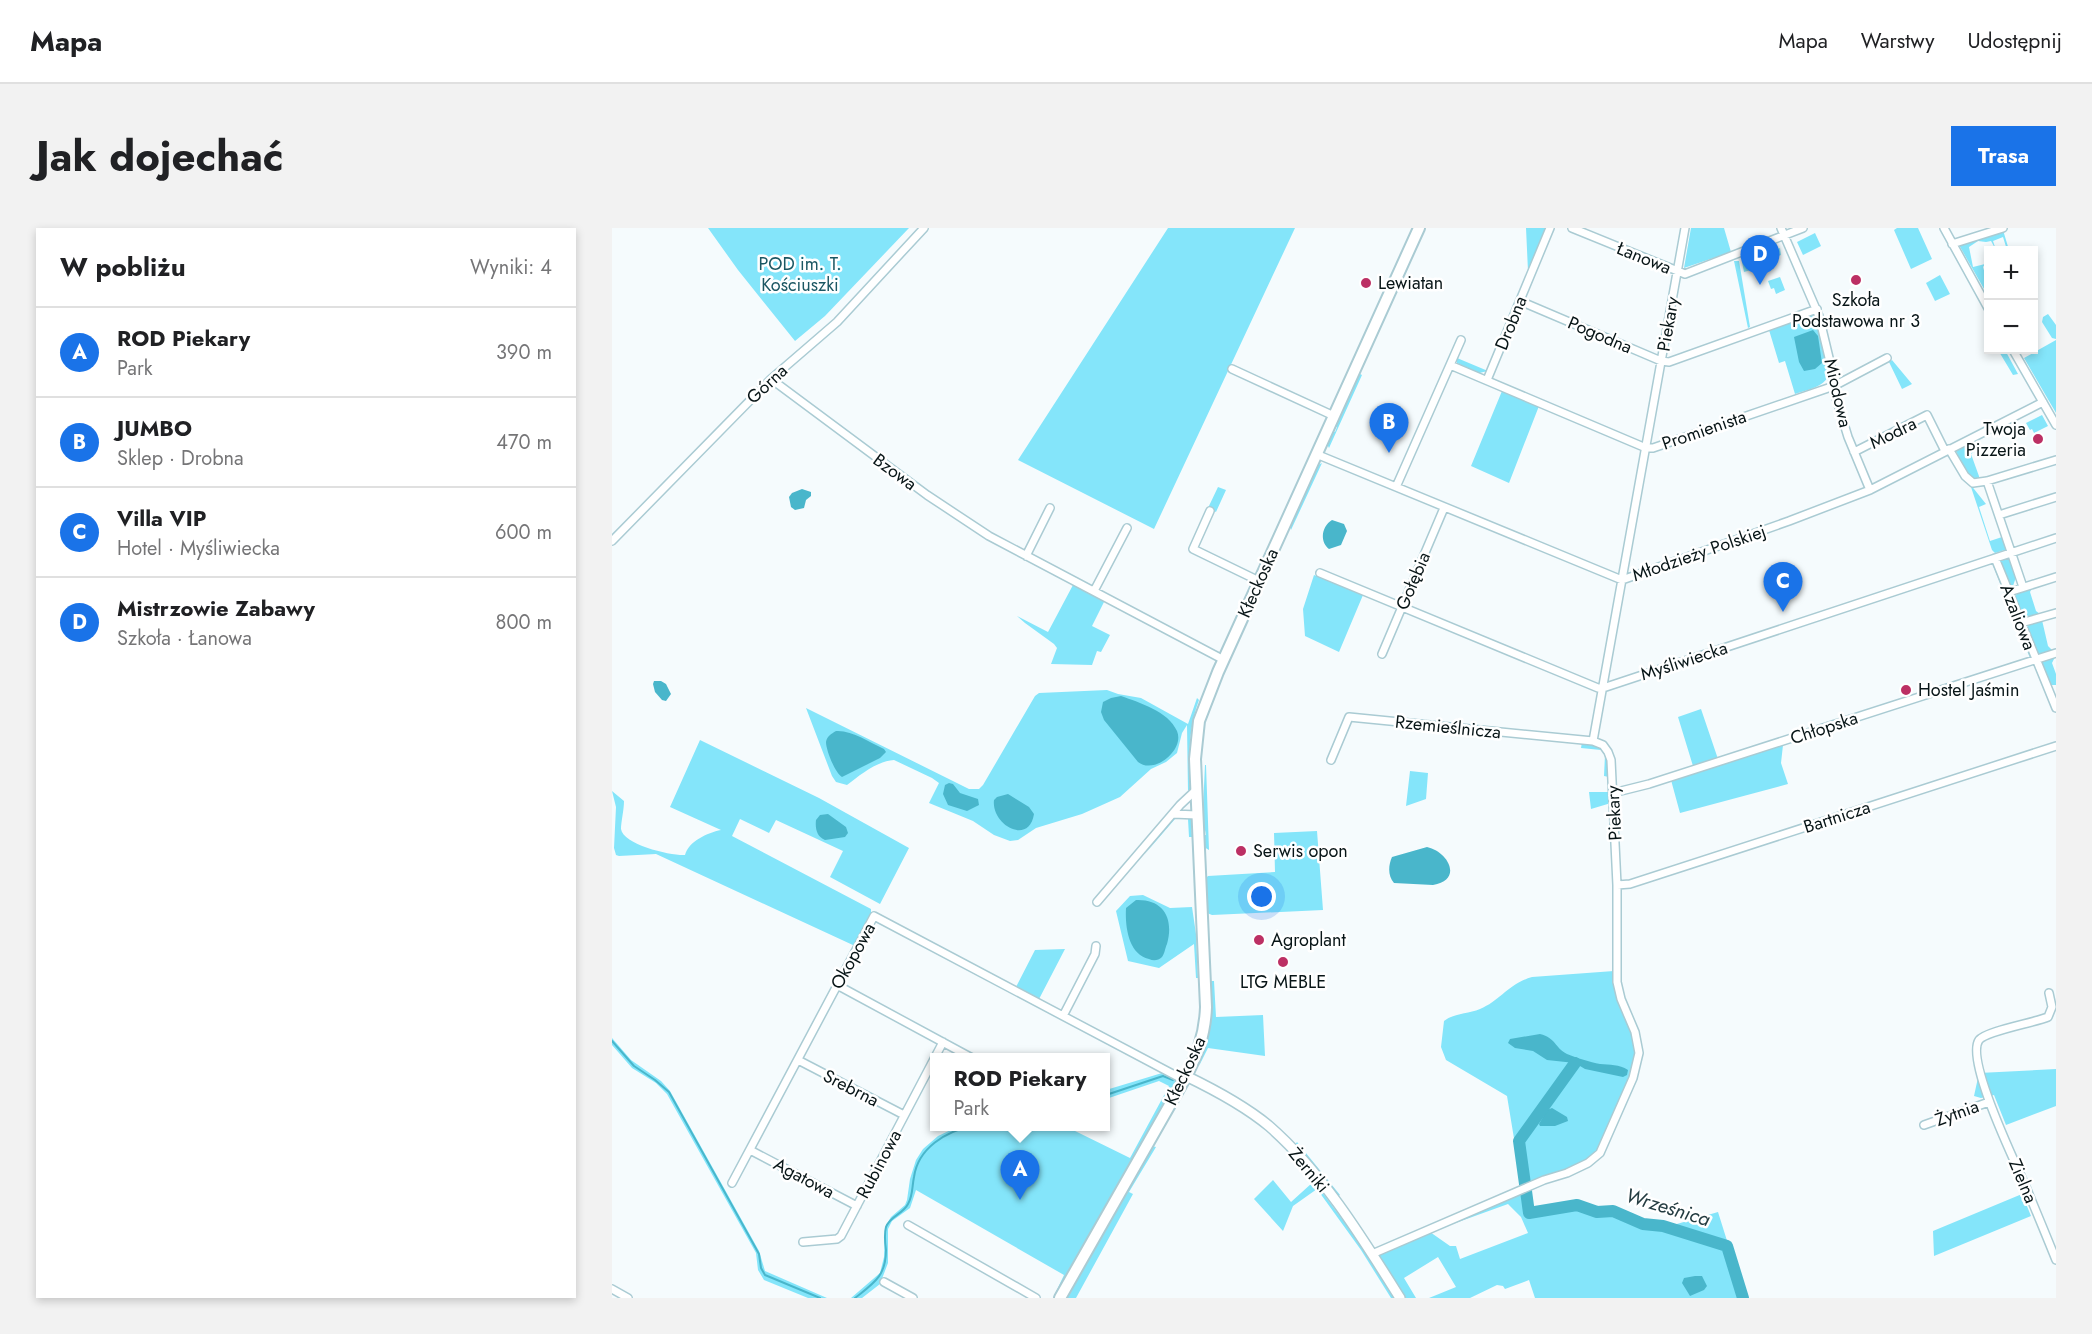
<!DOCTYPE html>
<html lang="pl">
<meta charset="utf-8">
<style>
body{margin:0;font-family:Jost,sans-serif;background:#f2f2f2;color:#202124}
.controls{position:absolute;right:18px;top:18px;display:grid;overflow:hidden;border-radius:0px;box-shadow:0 3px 9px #0003}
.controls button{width:54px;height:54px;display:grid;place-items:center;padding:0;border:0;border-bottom:2px solid #e0e0e0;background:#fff;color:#202124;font:30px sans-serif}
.you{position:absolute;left:650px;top:669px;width:21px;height:21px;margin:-15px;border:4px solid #fff;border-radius:50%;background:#1a73e8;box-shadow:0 0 0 9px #1a73e833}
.badge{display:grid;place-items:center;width:39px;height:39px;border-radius:50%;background:#1a73e8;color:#fff;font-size:20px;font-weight:700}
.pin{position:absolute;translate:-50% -50px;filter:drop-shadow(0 2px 3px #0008)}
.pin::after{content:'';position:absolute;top:32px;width:21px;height:18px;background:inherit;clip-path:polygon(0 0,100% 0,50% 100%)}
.popup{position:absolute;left:318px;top:825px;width:180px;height:78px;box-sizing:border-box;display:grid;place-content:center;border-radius:0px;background:#fff;filter:drop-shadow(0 2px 4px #0005);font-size:20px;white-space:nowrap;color:#757577}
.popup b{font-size:22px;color:#202124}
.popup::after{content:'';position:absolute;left:50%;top:100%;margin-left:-12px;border:12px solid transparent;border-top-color:#fff}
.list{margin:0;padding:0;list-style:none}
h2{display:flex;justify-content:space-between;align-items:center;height:78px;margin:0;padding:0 24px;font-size:26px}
h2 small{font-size:20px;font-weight:400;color:#757577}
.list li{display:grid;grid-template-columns:39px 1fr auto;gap:18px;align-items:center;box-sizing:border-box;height:90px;padding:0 24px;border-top:2px solid #e0e0e0}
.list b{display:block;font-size:22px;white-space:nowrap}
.list p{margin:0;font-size:20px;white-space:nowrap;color:#757577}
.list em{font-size:20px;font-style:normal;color:#757577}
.map{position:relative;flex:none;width:1444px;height:1070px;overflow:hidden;border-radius:0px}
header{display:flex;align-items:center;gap:36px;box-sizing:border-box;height:84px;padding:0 30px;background:#fff;border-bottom:2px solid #e0e0e0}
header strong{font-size:28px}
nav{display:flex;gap:33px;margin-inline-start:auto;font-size:21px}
.intro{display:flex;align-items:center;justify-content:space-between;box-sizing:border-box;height:144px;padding:0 36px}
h1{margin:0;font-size:42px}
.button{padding:15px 27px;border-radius:0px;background:#1a73e8;color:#fff;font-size:21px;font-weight:700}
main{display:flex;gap:36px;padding:0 36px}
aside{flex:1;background:#fff;border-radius:0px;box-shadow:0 3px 9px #0003}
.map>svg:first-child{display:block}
.green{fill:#84e5fa}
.water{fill:#49b6cb}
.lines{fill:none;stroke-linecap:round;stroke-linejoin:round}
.stream{stroke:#49b6cb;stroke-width:2}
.river{stroke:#49b6cb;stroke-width:12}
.minor-casing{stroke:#aacbd3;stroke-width:10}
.tertiary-casing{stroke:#aacbd3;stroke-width:12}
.secondary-casing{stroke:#aacbd3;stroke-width:14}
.minor{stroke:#fff;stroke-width:7}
.tertiary{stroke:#fff;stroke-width:9}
.secondary{stroke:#fff;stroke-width:10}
.poi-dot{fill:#bc3064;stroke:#fff;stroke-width:2}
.labels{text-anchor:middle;stroke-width:5;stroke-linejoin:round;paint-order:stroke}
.street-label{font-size:18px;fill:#081517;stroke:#fff}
.park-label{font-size:18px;fill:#1b5763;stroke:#fff}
.poi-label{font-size:18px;fill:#081517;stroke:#fff;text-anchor:start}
.water-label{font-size:20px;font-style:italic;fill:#243c41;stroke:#fff}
</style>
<header>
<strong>Mapa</strong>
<nav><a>Mapa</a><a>Warstwy</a><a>Udostępnij</a></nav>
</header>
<div class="intro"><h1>Jak dojechać</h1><a class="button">Trasa</a></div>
<main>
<aside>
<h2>W pobliżu<small>Wyniki: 4</small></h2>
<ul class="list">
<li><span class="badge">A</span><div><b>ROD Piekary</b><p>Park</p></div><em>390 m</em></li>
<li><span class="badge">B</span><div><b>JUMBO</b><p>Sklep · Drobna</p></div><em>470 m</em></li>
<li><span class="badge">C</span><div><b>Villa VIP</b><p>Hotel · Myśliwiecka</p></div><em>600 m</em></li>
<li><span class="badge">D</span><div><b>Mistrzowie Zabawy</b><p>Szkoła · Łanowa</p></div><em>800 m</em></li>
</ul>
</aside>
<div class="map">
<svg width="1444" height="1070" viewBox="0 0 1444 1070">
<rect width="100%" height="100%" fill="#f5fbfd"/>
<path class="green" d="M96,0H297L213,88L183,113L126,42Z
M556,0H683L542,301L406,232Z
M914,0H934L916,43Z
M1079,0H1112L1119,24L1072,40Z
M1285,0H1306L1320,31L1299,41L1282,2Z
M1391,2L1397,22H1395L1391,9L1381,13L1384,22L1379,13L1374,14L1366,13L1357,19L1361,39L1373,36L1371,39L1376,56V68L1347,17Z
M1203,5L1209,18L1191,27L1185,14Z
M1168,20L1169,27L1145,36L1146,40L1132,44L1130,34Z
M1122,33H1127L1138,99L1136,100Z
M1328,47L1338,66L1323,73L1314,55Z
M1168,49L1173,62L1164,66L1162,60L1159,61L1156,53Z
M1436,86L1444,97V111L1440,110L1430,94L1431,89Z
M1199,88H1203L1205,91L1217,147C1212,159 1195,162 1183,166L1173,133L1167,135L1157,102Z
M1444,112V185L1412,130Z
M1386,122H1393L1406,146L1401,147Z
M845,130L876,143L867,145L845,135Z
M1280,132L1300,156L1290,161L1277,134Z
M748,146L750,147L717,220L715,216L721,203L723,204L725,199L723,198Z
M890,163L927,178L897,255L859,238Z
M1430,187L1436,198L1422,205L1420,201L1418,202L1414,195Z
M1362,211L1366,221L1359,226L1368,251L1360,252L1353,243L1344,223L1345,220Z
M710,235L679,302L678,298L706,237Z
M1358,256L1374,276L1367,279L1378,313L1390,309L1396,321L1383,325L1380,322Z
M606,259L614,262L604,284L596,280Z
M1399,330L1404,349L1401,358L1396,356L1388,333Z
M1380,335L1383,336L1419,428L1418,430Z
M702,347L751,367L727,424L693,408L691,381Z
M461,357L493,372L480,398L498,407L489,424L485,423L480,437L439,436L445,420L442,416L413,395L405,388L436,404Z
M1420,360L1418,364L1424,383L1428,386L1416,389L1409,387L1403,369L1406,364Z
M1430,392L1436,418L1440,422L1426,427L1415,399L1418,396Z
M1441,429H1443L1440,435L1444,446V457H1437L1428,436L1429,433Z
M495,462L506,466L529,470L576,496L585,470L587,472C576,501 577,530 578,561L576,563L575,497L570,505L565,525L554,534L539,541L508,569L470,586L424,600L406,612L398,613L382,607L361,593L317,575L327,555L320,550L282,532C265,533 248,547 235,557L224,554L220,548L194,480L357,561H367L371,557L423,468L427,465Z
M1089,481L1106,531L1081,538L1066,489Z
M88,512L207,570L297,620L268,676L218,649L231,623L164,592L157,605L128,591L120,608L259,681V689L243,718L44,626L7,628L4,627L2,620L4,579L0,563L12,573C12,582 9,594 9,601C11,617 60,628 73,627C77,613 95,605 109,602L58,579Z
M970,514C994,517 995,527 997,549L992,548L993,527L989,522L969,520Z
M1171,517L1169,535L1176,556L1068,585L1059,552Z
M593,537H594L597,622L592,619L590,607H594L593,602L590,601Z
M798,543L816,545L814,571L794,578Z
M977,564H998L999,575L979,581Z
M563,588L579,590L580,609H577L576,591H563L532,627Z
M705,603L711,682L600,687L595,685L593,651L596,648L663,644L662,605Z
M531,667L558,680L580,679L584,706L586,750H584L582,716L547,740L516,733L504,683L518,668Z
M453,721L426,773L404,759L423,722Z
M1002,743L1024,824L1018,851L987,921C971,943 934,950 910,959L895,868L834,832L829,819L832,793C842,785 856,786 868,781C888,773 896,756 920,749Z
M598,753H602L604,789L651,787L653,828L596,820L587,838L598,802Z
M0,810L19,832L49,853L58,863L147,1023L153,1043L215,1070H196L152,1052L146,1042L144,1025L55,866L44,855L20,840L0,817Z
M1444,841V878L1394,897L1382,867L1369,870L1362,868L1367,845Z
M550,845L565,852L441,1070L452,1047L304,962L298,980L280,993L276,1001V1035L268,1056L250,1070H239L268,1045L272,1029L273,999L279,989L293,977L295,972L298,951L304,932L311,921L326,908L345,899H461L459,901L518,930L557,858L547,853L494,871V862Z
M685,914L728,967L725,969L683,917Z
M540,918L544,919L517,964L521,966L464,1070H454Z
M693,941L703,954L701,956L704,961L707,960L756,1026L784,1070H779L749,1022L705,961L681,978L671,1003L642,971L661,952L679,974L700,955L690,943Z
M915,961L919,983L966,976L986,982L1001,981L1024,991L1022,993L1031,998L1059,1002L1058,998L1106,984L1133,1070H923L917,1052L893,1061L891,1058L885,1057L858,1070H817L844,1059L826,1029L792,1050L804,1070H794L767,1028L769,1026L818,1004L838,1018H844L848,1031L916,1005L909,989L896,976L827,1001V999Z
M1410,966L1419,988L1322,1028L1321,1003Z"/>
<path class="water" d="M1201,102L1206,108L1210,135L1203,141L1192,143L1187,134L1182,109Z
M190,261L199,264V268L194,272L192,280L183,282L179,279L177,269L180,265Z
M720,292L732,296L735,303L729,317L717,321C707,313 710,298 720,292Z
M42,453H49L54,456L59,466L54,473L50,472L43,464L41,456Z
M509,468C528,475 556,483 565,503C573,522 542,547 526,534L492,492L489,484L491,474L499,470Z
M224,503C240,502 257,514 272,521L274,524L268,530L230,549C223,545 214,522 214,514C215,508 219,506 224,503Z
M337,555L341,556L348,565L366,571L367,577L355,583L336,577L331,566L333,557Z
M396,566L417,579L422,586C417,618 379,597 382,572L385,569Z
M216,586L234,599L236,605L233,609L213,612C205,609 203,601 204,592L208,587Z
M815,619C837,624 851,652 821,657L782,655C776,648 776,638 780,629Z
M524,672C552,671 562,691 555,716C553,720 553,725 550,729C546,733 541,733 537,731C516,726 513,698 514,680Z
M928,806C944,810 943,820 955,826C965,830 978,834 988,836C998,837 1007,836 1016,842L1015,847L1011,849L973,841L963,835L935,832L921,823L903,820L896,815L898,811Z
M940,880L955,889L956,893L943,898H928L927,896L935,882Z
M1083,1048H1090L1095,1058L1092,1062L1078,1068L1070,1055L1072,1050Z"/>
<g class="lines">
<path class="stream" d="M0,813L22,838L43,852L57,864L147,1026L149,1040L153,1047L208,1070
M494,867L551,848L561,852
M243,1070C262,1055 274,1048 274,1022C273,1015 272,1007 274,999C278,988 291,986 296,976C301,968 300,958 302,949C306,920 334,903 361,898"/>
<path class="river" d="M913,956L907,913L963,835
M914,963L917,985L965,977L985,984L1001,983L1031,996L1051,998L1115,1018L1131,1070"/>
<defs>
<path id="minor" d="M960,0L1073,46L1191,0
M1169,0L1207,88L1219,138L1222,163L1236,209L1258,262
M1332,0L1376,80
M1340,16L1391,0
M908,73L1049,133L1057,134L1205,81
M1401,122L1444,197
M838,137L849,112
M620,141L722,188
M159,151L315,267L377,308L612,432
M875,152L938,0
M1337,221L1353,248L1361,255L1375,253L1444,232
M1242,224L1315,187L1333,223
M704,226L1010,352L1177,293L1258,262L1431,174
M1375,253L1411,359
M784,259L838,137L1034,220H1041L1222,158L1275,130
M598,283L581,321L647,353
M1387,287L1444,269
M0,313L159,151L225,94L312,0
M414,328L438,280
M1383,330L1444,480
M708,345L986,460H991L1444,310
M482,363L515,300
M1397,364L1444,349
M1409,395L1444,385
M770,426L832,280
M981,513L1073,0
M719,532L737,489L981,513L991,517L996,524L999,532L1005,657V754L1009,771L1023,804L1027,825L1021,850L988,925L976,935L955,945L932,952L760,1026
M1001,565L1037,556L1444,425
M561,586L585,587
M1005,657L1018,656L1444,518
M485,674L568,577L584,562
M225,757L360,830
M1437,765L1440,779L1436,789C1421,795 1374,803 1367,812C1353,832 1404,936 1414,959C1424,983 1434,1007 1444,1032
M451,788L483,726L484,718
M186,832L292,887
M1312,897L1377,874
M138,922L245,978
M120,955L262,688L572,852
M296,997L424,1070
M191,1014L225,1011L229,1008L331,814
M272,1054L301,1070
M0,1061L16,1070"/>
<path id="tertiary" d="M574,848C603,862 633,878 657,898C710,944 751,1011 788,1070"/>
<path id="secondary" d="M448,1070L572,852C585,828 593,807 594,779L583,531L587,493L606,444L807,0"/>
</defs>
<use href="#minor" class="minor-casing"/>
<use href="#tertiary" class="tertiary-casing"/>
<use href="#secondary" class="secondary-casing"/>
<use href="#minor" class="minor"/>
<use href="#tertiary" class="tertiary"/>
<use href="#secondary" class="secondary"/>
</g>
<g class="poi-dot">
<circle cx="1244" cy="52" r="6"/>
<circle cx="754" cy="55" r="6"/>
<circle cx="1426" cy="211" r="6"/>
<circle cx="1294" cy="462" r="6"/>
<circle cx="629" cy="623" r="6"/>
<circle cx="647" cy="712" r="6"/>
<circle cx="671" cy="734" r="6"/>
</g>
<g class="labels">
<g class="street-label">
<text transform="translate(1032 30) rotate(22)" y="6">Łanowa</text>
<text transform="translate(899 95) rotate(-68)" y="6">Drobna</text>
<text transform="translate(1056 96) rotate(-80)" y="6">Piekary</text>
<text transform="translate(988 107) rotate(23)" y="6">Pogodna</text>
<text transform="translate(155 156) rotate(-43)" y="6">Górna</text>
<text transform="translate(1226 165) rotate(77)" y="6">Miodowa</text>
<text transform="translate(1092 202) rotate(-19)" y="6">Promienista</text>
<text transform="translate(1281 205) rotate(-26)" y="6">Modra</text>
<text transform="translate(283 244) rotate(36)" y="6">Bzowa</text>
<text transform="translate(1087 325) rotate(-19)" y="6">Młodzieży Polskiej</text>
<text transform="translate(801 353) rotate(-67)" y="6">Gołębia</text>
<text transform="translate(646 355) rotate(-66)" y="6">Kłeckoska</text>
<text transform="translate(1406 389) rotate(69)" y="6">Azaliowa</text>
<text transform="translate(1072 433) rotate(-18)" y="6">Myśliwiecka</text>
<text transform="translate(836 499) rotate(6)" y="6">Rzemieślnicza</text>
<text transform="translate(1212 500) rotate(-18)" y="6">Chłopska</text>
<text transform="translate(1002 585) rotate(-93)" y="6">Piekary</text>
<text transform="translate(1225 589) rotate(-18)" y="6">Bartnicza</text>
<text transform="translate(241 728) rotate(-61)" y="6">Okopowa</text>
<text transform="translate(573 843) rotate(-65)" y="6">Kłeckoska</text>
<text transform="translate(239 860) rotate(27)" y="6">Srebrna</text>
<text transform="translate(1345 885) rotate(-20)" y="6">Żytnia</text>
<text transform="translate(267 936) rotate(-62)" y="6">Rubinowa</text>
<text transform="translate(697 942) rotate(50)" y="6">Żerniki</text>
<text transform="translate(192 950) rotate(28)" y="6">Agatowa</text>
<text transform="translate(1411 953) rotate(67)" y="6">Zielna</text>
</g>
<g class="park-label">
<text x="188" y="42">POD im. T.<tspan x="188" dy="21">Kościuszki</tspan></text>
</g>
<g class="poi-label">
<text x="766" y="61">Lewiatan</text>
<text x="1244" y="78" text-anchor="middle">Szkoła<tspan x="1244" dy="21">Podstawowa nr 3</tspan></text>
<text x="1414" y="207" text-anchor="end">Twoja<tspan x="1414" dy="21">Pizzeria</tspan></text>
<text x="1306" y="468">Hostel Jaśmin</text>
<text x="641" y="629">Serwis opon</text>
<text x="659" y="718">Agroplant</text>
<text x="671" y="760" text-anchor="middle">LTG MEBLE</text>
</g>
<g class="water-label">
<text transform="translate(1056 979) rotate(17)" y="7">Wrześnica</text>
</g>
</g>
</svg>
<div class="controls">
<button>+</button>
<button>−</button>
</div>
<div class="you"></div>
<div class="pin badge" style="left:408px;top:972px">A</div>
<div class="popup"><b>ROD Piekary</b>Park</div>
<div class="pin badge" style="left:777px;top:225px">B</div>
<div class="pin badge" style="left:1171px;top:384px">C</div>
<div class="pin badge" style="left:1148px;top:57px">D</div>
</div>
</main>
